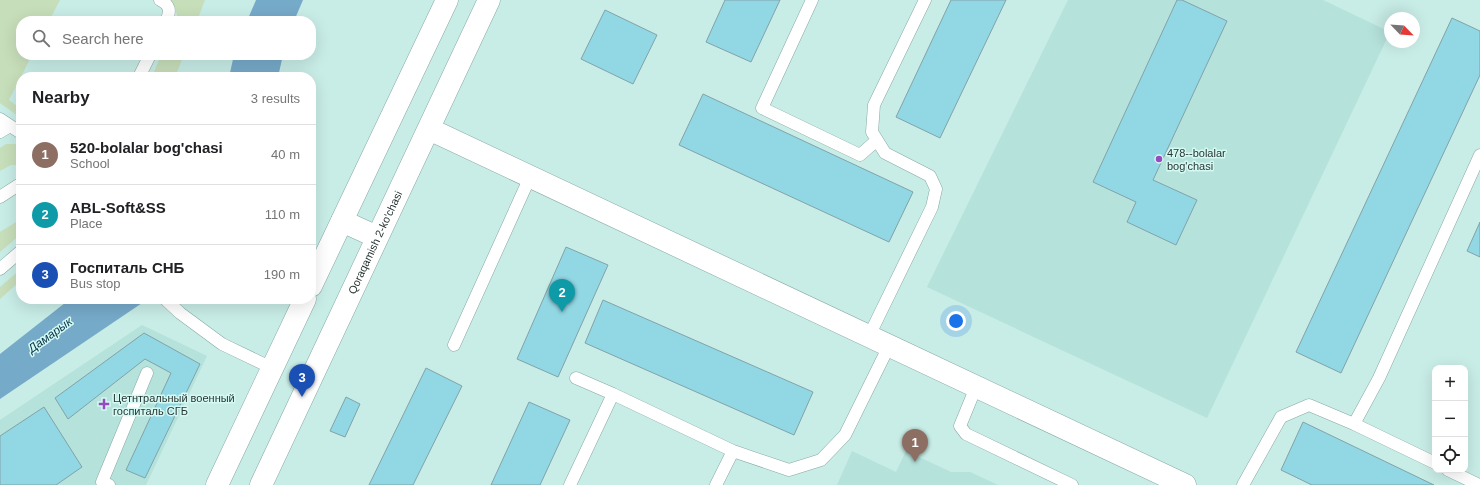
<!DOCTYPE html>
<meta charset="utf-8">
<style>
body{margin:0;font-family:Helvetica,sans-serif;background:#f6f6f6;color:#202124}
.controls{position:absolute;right:12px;bottom:12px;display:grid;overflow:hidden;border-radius:8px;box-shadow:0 4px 16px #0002}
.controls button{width:36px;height:36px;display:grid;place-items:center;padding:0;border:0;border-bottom:1px solid #e0e0e0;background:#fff;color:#202124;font:20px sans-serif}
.compass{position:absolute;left:1384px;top:12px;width:36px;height:36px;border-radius:50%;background:#fff;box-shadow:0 4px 16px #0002;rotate:115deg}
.you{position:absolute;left:956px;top:321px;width:14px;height:14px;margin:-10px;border:3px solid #fff;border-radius:50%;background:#1a73e8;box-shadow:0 0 0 6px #1a73e833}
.badge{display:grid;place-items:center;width:26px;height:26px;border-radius:50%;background:#b45309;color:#fff;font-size:13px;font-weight:700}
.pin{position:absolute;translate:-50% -33px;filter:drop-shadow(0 1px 2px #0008)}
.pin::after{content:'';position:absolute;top:21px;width:14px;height:12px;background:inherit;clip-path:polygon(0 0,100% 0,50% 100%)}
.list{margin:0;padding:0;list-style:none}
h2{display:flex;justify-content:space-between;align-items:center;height:52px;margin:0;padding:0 16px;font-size:17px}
h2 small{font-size:13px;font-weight:400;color:#757577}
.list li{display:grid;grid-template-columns:26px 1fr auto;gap:12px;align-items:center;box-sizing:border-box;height:60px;padding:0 16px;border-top:1px solid #e0e0e0}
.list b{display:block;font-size:15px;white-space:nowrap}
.list p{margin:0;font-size:13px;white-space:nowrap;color:#757577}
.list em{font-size:13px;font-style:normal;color:#757577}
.icon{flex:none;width:22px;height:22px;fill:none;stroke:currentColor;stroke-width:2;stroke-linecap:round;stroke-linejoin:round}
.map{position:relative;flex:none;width:1480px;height:485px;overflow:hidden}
.search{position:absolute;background:#fff;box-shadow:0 4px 16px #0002;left:16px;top:16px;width:300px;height:44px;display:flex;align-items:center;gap:10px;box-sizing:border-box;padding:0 14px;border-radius:16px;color:#757577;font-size:15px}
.panel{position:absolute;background:#fff;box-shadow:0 4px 16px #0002;left:16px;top:72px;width:300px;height:232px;border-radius:16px}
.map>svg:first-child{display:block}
.built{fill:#b5e2db}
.green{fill:#c7deba}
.water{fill:#76aac9}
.building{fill:#92d7e4;stroke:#81a3a9}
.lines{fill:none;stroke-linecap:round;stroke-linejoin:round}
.lane-casing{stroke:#88a9a4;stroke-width:13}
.street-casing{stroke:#88a9a4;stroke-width:23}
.secondary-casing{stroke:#88a9a4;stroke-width:23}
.lane{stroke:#fff;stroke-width:12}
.street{stroke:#fff;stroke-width:22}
.secondary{stroke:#fff;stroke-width:22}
.poi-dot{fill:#954cbe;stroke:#d5f9f3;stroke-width:1.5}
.labels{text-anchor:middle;stroke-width:3;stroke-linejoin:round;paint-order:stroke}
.poi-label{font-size:11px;fill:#283634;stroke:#d5f9f3;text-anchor:start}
.street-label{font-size:11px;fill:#283634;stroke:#d5f9f3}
.water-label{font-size:12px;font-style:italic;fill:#043248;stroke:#d5f9f3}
</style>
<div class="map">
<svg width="1480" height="485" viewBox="0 0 1480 485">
<rect width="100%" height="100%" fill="#c8ece6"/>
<path class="built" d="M1068,0H1323L1390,32L1207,418L927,287Z
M142,325L207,356L146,485H0V420Z
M852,451L896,472L906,451L951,472H970L998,485H837Z"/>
<path class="green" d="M0,0H60L49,21H21V55H32L9,100L21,109V118L0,103Z
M156,0H205L197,21H175L177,15L175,9Z
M161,55H184L175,77H152Z
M6,144H15L21,147V165H11L0,171V148Z
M21,219V234L0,252V232Z
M21,269V280L0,299V287Z"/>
<path class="water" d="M256,0H303L294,21H247Z
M234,55H283L278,77H229Z
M70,299H148L0,399V354Z"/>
<path class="building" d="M725,0H780L751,62L706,42Z
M951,0H1006L940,138L896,117Z
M1177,0H1182L1227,21L1153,180L1197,200L1176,245L1127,222L1136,202L1093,182Z
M605,10L657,35L633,84L581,59Z
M1452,18L1480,31V75L1341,373L1296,352Z
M703,94L913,192L889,242L679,145Z
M1480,222V257L1467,251Z
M566,247L608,265L558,377L517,359Z
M603,300L813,392L794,435L585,343Z
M144,333L200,364L145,478L126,470L171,373L145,359L68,419L55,398Z
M426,368L462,386L413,485H369Z
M346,397L360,404L345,437L330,431Z
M529,402L570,420L540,485H491Z
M44,407L82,467L56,485H0V436Z
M1303,422L1434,485H1312L1281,470Z"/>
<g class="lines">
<defs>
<path id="lane" d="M160,0C170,5 171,11 166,21
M812,0L762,108L860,155L877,140
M139,77L150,55
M0,119L21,133
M0,132L10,126
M0,197L20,184
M0,269L21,251
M165,299L180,313L222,344L272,368
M869,336L932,207L936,189L930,176L885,153L872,132L874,105L925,0
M454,345L530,177
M576,378L613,394
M976,387L960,426L966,434L1072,485
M1354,424L1435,463
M1448,470L1479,485
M109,485L102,482L147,373
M570,485L613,394L733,451L789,470L821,460L845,435L889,346
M716,485L733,451
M1243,485L1281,417L1309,405L1354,424L1379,378L1480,155"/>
<path id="street" d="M429,129L1185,485"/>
<g id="secondary">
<path d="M342,221L377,237"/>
<path d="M311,286L447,0"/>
<path d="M217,485L305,299"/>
<path id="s1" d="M261,485L489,0"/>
</g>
</defs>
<use href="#lane" class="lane-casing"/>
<use href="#street" class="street-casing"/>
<use href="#secondary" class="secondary-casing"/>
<use href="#lane" class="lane"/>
<use href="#street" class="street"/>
<use href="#secondary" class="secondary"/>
</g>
<g class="poi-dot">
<circle cx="1159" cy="159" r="4"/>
<path d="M102 398h4v4h4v4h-4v4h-4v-4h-4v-4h4z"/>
</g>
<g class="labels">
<g class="poi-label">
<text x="1167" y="157">478--bolalar<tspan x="1167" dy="13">bog'chasi</tspan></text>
<text x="113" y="402">Цетнтральный военный<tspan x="113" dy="13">госпиталь СГБ</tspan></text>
</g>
<g class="street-label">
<text dy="4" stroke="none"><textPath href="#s1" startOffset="268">Qoraqamish 2-ko'chasi</textPath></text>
</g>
<g class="water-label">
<text transform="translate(50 335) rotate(-36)" y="4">Дамарык</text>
</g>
</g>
</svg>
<div class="controls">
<button>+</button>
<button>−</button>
<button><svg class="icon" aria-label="locate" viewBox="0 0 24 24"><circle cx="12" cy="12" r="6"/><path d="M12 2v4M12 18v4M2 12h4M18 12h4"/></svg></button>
</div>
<svg class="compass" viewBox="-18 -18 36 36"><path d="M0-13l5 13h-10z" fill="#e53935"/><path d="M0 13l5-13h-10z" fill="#757577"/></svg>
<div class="you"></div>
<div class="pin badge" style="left:915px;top:462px;background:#8d6e63">1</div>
<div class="pin badge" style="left:562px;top:312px;background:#0f9aa8">2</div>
<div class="pin badge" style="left:302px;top:397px;background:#1a4fb4">3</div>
<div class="search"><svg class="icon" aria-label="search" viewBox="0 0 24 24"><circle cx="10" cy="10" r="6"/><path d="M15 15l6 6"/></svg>Search here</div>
<section class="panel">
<h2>Nearby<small>3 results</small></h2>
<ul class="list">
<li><span class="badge" style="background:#8d6e63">1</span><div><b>520-bolalar bog'chasi</b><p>School</p></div><em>40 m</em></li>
<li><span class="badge" style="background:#0f9aa8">2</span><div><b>ABL-Soft&amp;SS</b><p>Place</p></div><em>110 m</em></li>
<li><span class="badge" style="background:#1a4fb4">3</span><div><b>Госпиталь СНБ</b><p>Bus stop</p></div><em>190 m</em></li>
</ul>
</section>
</div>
